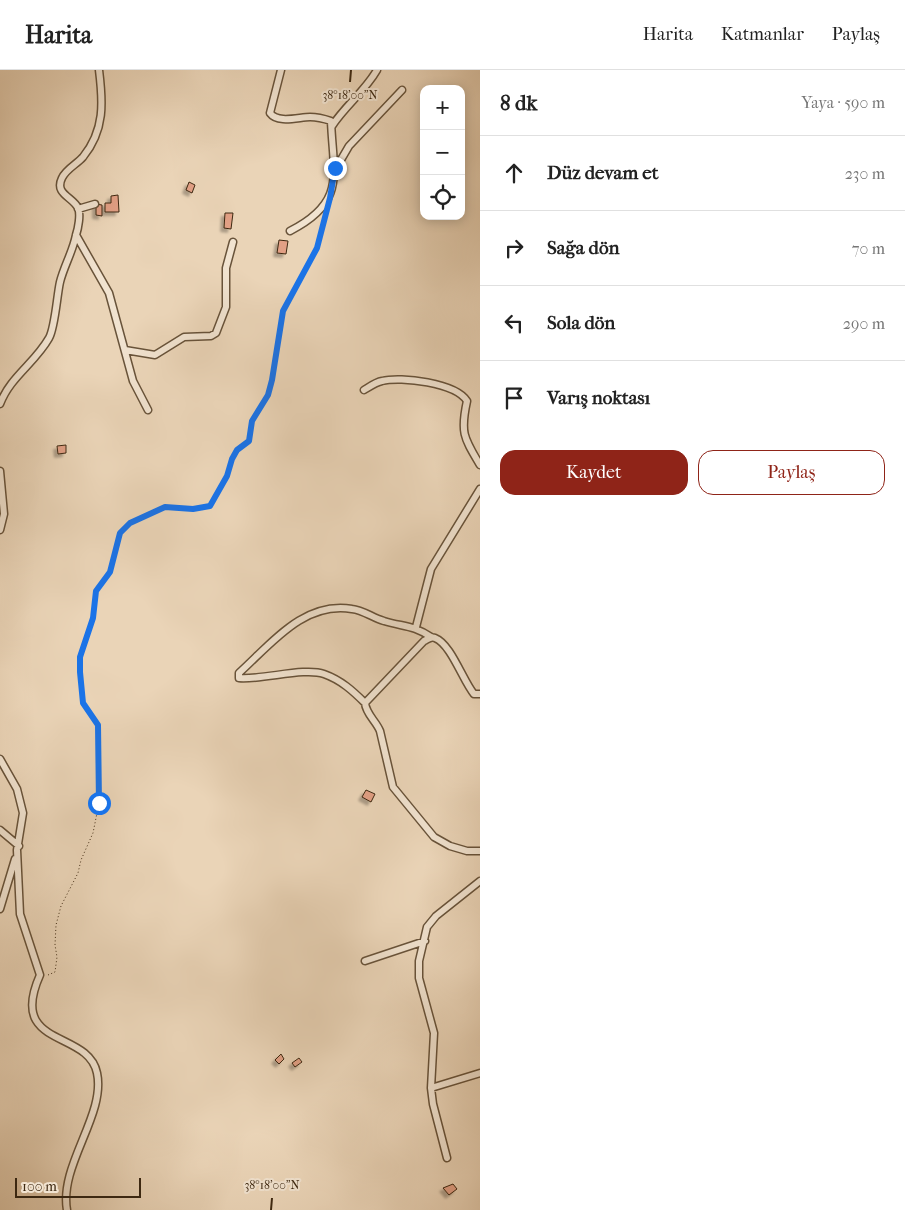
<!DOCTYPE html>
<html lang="tr">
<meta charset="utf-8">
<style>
body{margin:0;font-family:"IM FELL French Canon",serif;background:#f2f2f2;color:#222}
.controls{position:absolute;right:15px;top:15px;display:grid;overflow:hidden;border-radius:10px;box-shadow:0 2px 12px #0003}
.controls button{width:45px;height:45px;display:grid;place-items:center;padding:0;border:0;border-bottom:1px solid #e0e0e0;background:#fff;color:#222;font:25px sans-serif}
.scale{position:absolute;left:15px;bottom:12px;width:126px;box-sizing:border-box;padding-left:5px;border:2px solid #3d2811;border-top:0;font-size:14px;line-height:18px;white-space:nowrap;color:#3d2811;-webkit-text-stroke:4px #f1e3d0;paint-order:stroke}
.stop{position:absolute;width:15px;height:15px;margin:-11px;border:4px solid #1a73e8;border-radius:50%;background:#fff}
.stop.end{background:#1a73e8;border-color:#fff;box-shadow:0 1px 5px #0008}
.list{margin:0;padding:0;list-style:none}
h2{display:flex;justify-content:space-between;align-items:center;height:65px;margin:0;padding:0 20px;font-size:21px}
h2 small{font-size:16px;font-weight:400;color:#767676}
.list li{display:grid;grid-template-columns:32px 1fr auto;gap:15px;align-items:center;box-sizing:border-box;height:75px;padding:0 20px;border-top:1px solid #e0e0e0}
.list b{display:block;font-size:19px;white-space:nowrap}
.list em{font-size:16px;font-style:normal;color:#767676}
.actions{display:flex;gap:10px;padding:15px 20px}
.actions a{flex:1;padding:11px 0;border:1px solid #8f2418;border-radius:15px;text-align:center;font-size:18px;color:#8f2418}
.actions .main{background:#8f2418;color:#fff}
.icon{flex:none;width:28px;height:28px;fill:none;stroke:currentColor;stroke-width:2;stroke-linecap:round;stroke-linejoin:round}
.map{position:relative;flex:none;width:480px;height:1140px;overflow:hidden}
header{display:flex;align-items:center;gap:30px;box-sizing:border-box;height:70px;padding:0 25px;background:#fff;border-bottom:1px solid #e0e0e0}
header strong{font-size:24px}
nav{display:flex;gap:28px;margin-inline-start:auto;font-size:18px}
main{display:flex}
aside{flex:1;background:#fff}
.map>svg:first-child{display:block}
.building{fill:#e2a085;stroke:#3d2811;filter:url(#shadow)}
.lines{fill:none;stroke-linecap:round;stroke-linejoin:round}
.street-casing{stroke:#68533a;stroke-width:9}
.path{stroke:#3d2811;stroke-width:1;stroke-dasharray:1 2.5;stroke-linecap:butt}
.street{stroke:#f1e3d0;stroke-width:6}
.route{stroke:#1a73e8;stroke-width:6}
.ticks{fill:none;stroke:#3d2811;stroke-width:2}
.ticks-label{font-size:12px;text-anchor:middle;fill:#3d2811;stroke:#f1e3d0;stroke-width:4;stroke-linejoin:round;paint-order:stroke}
</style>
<header>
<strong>Harita</strong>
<nav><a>Harita</a><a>Katmanlar</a><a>Paylaş</a></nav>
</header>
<main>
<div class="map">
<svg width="480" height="1140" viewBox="0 0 480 1140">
<defs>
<filter id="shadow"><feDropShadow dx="-3.5" dy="3.5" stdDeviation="1" flood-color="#0004"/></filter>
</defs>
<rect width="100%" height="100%" fill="#ead4b7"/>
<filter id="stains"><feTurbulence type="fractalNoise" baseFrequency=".004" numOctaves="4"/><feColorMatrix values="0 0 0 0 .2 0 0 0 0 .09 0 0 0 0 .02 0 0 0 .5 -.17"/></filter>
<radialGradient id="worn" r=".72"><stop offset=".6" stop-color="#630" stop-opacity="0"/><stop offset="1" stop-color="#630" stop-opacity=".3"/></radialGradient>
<path class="building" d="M189,112L195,115L192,123L186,120Z
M118,125L119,142H105V133H111V126Z
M96,134L102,135V146L96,145Z
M225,143H233L231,159L224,158Z
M279,170L288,171L286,184L277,183Z
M66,375V383L58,384L57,376Z
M366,720L375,724L371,732L362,727Z
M281,984L284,989L279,994L275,990Z
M299,988L302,992L295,997L292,993Z
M453,1114L457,1119L449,1125L443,1118Z"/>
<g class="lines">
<defs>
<path id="street" d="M281,0L270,43C278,54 299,47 310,47C317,47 325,49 331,51C333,104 347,132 290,161
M332,56C345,36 365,21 377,0
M335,100L349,76L402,20
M78,139L95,134
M76,165L109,223L133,311L148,340
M125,280L155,285L184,267L211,266L216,263L226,237V198L233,172
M364,320C369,317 376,312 382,311C401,306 456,313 467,331C460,363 464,368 480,395
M0,334C10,307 35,293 49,268C55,258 57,225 60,212C64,196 73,181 76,165C78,159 81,144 78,138C73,127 54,124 62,108C66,99 77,94 83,87C105,60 103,32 99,0
M0,401L4,444L0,460
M416,557L431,499L480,419
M480,624H474C463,611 451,574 435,568C431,566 428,569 424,571L365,633C366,644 376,651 380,661L393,717L434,767L450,776L467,781H480
M365,633C353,621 341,610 324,604C305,597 263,610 239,608V603C272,573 304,531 352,539C363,540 373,548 384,551C404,557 413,555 431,567
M0,689L17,719L23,743L17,780L20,844L40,905C7,979 88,959 97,1003C106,1045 59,1095 67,1140
M0,760L19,776
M0,839L15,789
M365,891L425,871
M431,1018L480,1003
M447,1088L433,1034L431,1018L434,963L419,908V891L427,857L436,846L480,811"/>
</defs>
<use href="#street" class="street-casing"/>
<path class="path" d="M48,905L55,902L57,887L55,875L56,855L61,836L78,803L81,790L93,763L99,733L98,655L83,633L80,602V587L93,548L96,521L110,503L121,463L130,453L165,437L193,439L210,436L227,405L231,389L237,380L249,371L252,351L268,325L272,310L283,241L317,178L326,146"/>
<use href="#street" class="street"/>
</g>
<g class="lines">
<path class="route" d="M99,733L98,655L83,633L80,602V587L93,548L96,521L110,502L120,463L130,453L165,437L193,439L210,436L227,406L232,389L237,380L249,371L252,351L268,325L272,310L283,241L317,178L330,128L335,98"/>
</g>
<path class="ticks" d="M350,12L351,0M271,1140L272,1128"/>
<g class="ticks-label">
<text x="350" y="29">38°18'00"N</text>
<text x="272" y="1119">38°18'00"N</text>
</g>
<rect width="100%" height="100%" filter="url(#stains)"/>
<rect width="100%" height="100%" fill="url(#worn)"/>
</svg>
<div class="controls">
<button>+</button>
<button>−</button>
<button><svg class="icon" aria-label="locate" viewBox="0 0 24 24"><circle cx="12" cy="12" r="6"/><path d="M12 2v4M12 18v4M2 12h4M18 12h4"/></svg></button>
</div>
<div class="scale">100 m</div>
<div class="stop" style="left:99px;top:733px"></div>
<div class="stop end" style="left:335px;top:98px"></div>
</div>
<aside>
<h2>8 dk<small>Yaya · 590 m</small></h2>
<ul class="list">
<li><svg class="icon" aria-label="ahead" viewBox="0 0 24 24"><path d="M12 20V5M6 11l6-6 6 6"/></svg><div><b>Düz devam et</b></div><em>230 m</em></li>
<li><svg class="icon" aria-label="right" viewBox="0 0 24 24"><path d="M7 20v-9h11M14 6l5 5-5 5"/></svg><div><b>Sağa dön</b></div><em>70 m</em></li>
<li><svg class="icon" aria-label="left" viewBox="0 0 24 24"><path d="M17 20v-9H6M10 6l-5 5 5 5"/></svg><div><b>Sola dön</b></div><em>290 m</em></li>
<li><svg class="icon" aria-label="arrive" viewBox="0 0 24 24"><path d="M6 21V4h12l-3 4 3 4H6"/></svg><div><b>Varış noktası</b></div></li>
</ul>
<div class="actions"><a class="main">Kaydet</a><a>Paylaş</a></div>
</aside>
</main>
